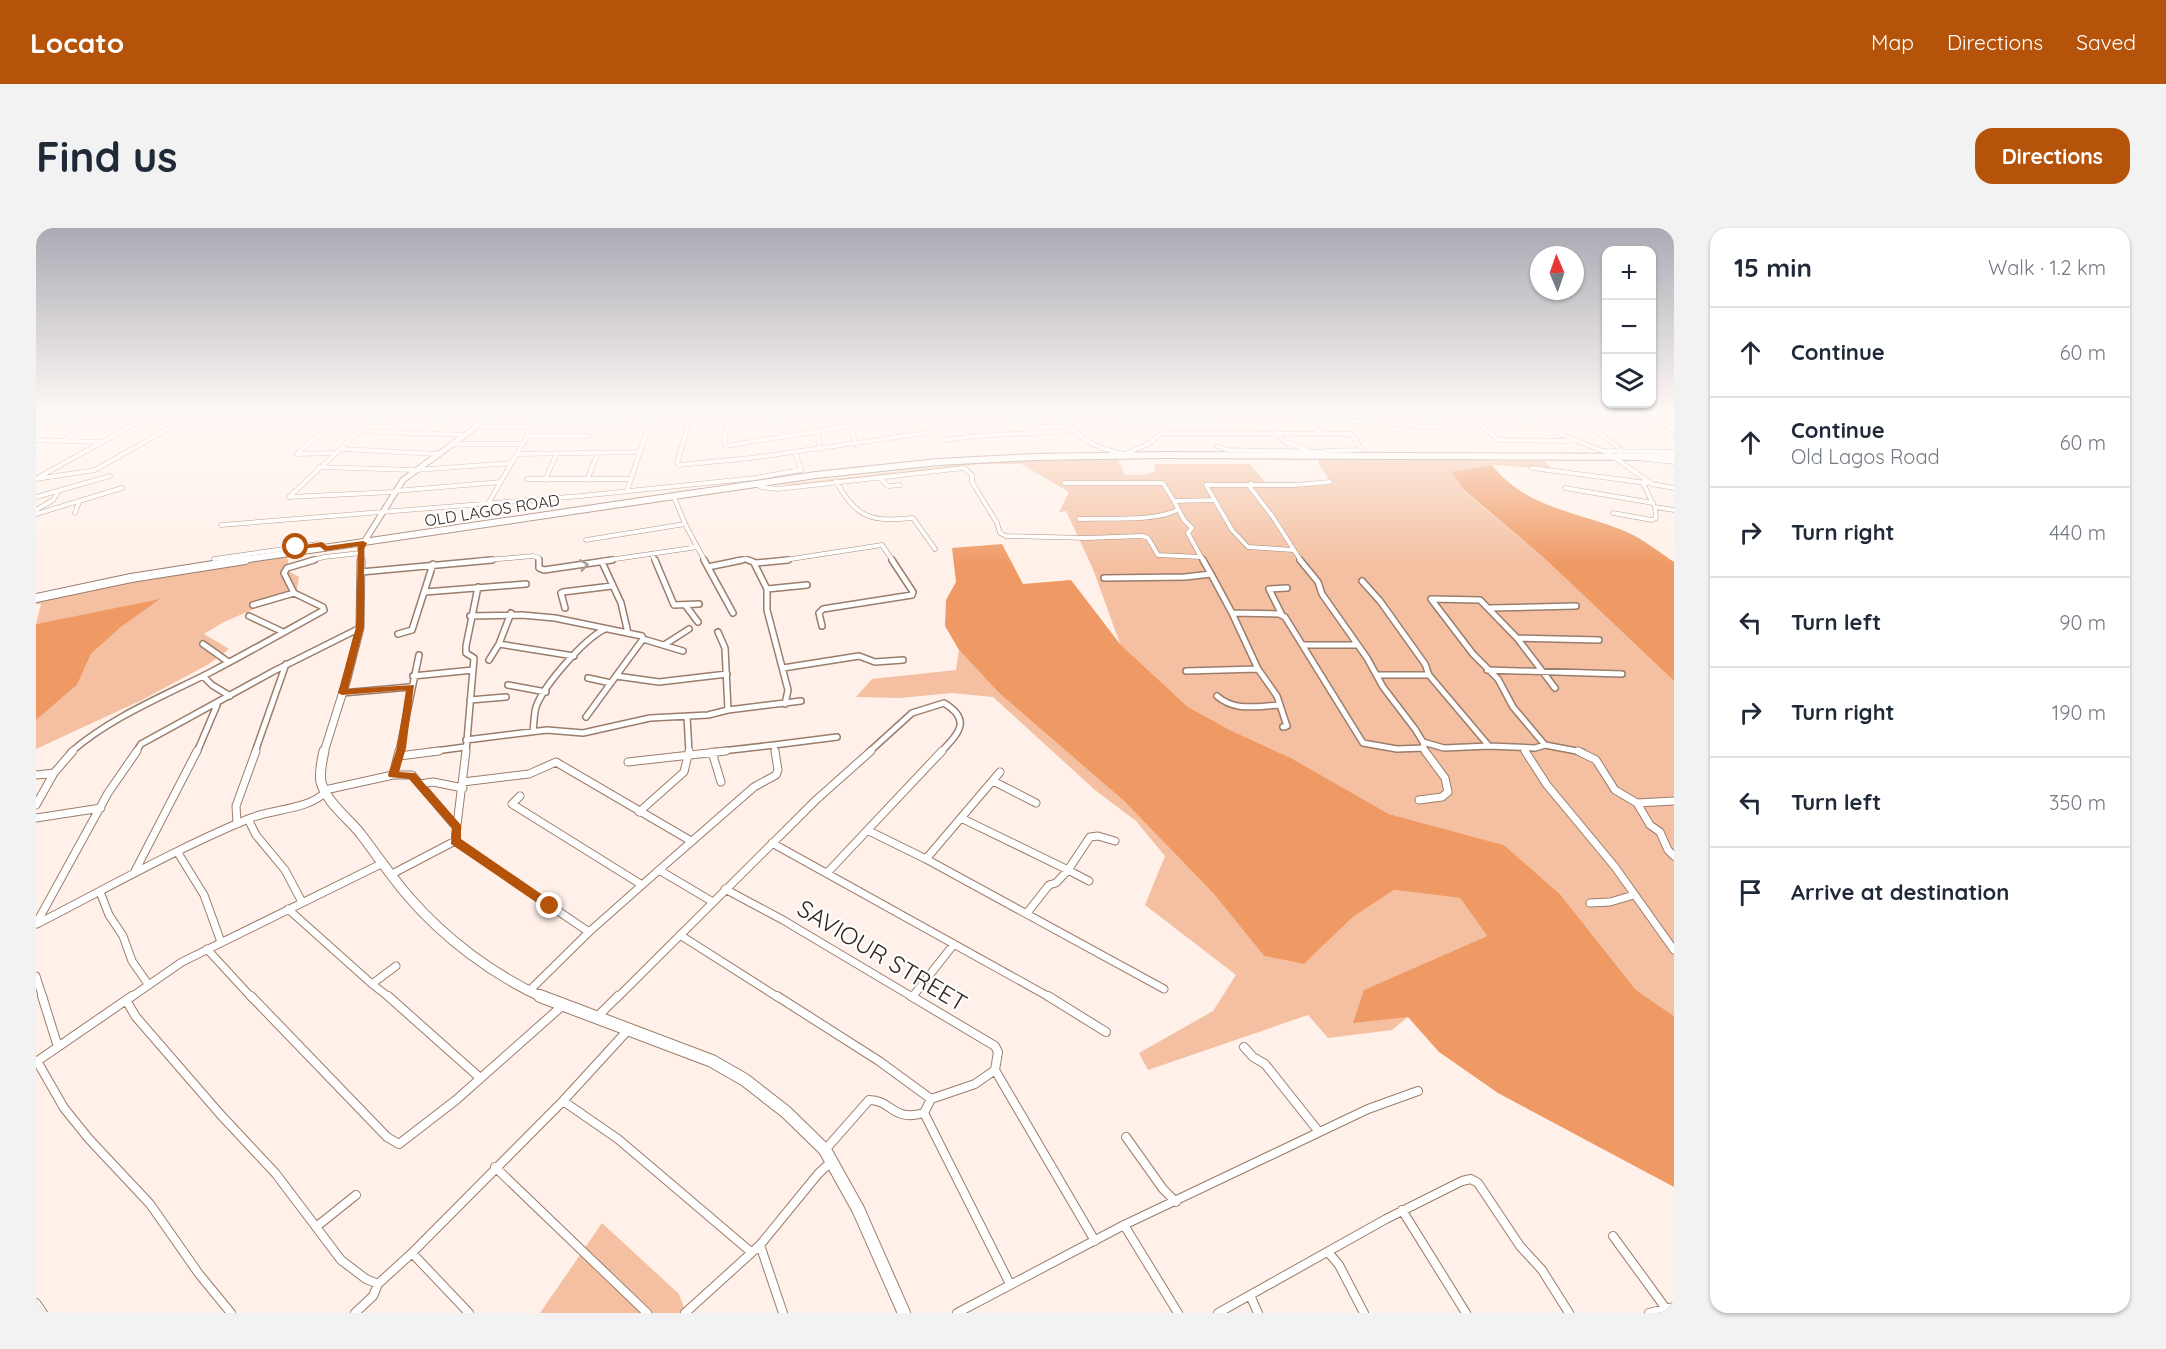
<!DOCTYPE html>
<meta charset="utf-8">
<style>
body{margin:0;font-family:Quicksand,sans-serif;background:#f2f2f3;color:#1f2937}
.controls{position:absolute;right:18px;top:18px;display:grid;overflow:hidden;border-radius:12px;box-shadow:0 2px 4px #0004}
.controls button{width:54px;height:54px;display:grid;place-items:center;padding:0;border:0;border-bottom:2px solid #e0e1e3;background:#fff;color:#1f2937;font:30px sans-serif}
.compass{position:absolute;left:1494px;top:18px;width:54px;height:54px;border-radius:50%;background:#fff;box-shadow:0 2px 4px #0004;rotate:358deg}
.stop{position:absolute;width:18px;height:18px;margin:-14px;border:4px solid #b45309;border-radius:50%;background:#fff}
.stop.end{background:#b45309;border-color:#fff;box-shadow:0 2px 6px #0008}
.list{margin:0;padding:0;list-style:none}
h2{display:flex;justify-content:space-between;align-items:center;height:78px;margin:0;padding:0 24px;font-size:26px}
h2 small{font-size:20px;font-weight:400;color:#747a83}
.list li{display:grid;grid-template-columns:39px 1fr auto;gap:18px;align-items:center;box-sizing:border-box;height:90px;padding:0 24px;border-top:2px solid #e0e1e3}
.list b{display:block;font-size:22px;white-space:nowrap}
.list p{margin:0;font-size:20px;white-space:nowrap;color:#747a83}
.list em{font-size:20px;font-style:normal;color:#747a83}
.icon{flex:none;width:33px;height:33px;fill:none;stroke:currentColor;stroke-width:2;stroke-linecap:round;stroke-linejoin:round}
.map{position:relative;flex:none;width:1638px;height:1085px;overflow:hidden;border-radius:18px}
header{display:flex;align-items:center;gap:36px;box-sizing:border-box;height:84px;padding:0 30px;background:#b45309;color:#fff}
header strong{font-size:28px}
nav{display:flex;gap:33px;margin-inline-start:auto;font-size:21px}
.intro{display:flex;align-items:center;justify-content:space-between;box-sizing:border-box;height:144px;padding:0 36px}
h1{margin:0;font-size:42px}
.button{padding:15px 27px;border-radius:18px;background:#b45309;color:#fff;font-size:21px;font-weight:700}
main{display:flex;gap:36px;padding:0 36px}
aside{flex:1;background:#fff;border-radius:18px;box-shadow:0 2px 4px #0004}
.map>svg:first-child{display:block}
.green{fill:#f4c0a1}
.forest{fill:#ef9a65}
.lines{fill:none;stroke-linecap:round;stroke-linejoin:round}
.street-far3-casing{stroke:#9b7d6b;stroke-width:5}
.street-far2-casing{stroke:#9b7d6b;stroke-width:8}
.street-far1-casing{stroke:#9b7d6b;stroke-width:9}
.street-casing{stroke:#9b7d6b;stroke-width:10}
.secondary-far3-casing{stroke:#9b7d6b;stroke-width:7}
.secondary-far2-casing{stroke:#9b7d6b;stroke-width:9}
.secondary-far1-casing{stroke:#9b7d6b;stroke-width:11}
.secondary-casing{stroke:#9b7d6b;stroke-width:14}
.primary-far1-casing{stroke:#9b7d6b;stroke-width:8}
.primary-casing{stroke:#9b7d6b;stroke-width:10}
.street-far3{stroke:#fff;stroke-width:4}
.street-far2{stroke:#fff;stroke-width:5}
.street-far1{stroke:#fff;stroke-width:7}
.street{stroke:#fff;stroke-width:8}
.secondary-far3{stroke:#fff;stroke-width:5}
.secondary-far2{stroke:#fff;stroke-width:7}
.secondary-far1{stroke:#fff;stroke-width:9}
.secondary{stroke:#fff;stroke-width:12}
.primary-far1{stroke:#fff;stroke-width:6}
.primary{stroke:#fff;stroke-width:8}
.oneway{stroke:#a49e9b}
.route{fill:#b45309}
.labels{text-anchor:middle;stroke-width:4.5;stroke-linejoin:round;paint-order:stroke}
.far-street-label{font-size:16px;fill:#342720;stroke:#fff}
.near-street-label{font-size:24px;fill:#342720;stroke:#fff}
</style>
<header>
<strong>Locato</strong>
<nav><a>Map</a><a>Directions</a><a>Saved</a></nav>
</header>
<div class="intro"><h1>Find us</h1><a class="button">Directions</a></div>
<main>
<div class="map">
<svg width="1638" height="1085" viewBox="0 0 1638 1085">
<rect width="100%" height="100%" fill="#fff1e9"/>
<path class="green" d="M1081,230L1089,247H1109L1120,243L1118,236H1214L1229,254L1295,255L1283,236V231L1509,233L1515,241L1456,237L1428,263L1507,329L1638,453V788L1600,762L1524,666L1468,617L1353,586L1255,530L1196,503L1152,479L1084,416L1057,341L1030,283L1023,284L1033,264L985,236H945L774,257H743L937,235Z
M251,328L254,344L263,349L261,362L188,394L168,406L193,421L173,436L106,472L0,521V492L41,457L55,426L85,399L122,372L0,396L5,376H0V373L128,347Z
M923,422L963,465L1088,573L1177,665L1228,728L1268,736L1317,689L1358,662L1424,670L1451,708L1329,762L1372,789L1356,802L1292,810L1272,787L1112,842L1103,825L1177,783L1200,747L1109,677L1129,628L1100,593L1059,562L957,469L916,465L864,470L820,469L836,451L920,442Z
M566,995L643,1066L650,1085H504Z"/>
<path class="forest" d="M1456,237C1490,281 1544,284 1591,304C1607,311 1623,324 1638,334V453L1507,329L1428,262L1416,244Z
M966,316L987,356L1035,352L1084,416L1152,479L1196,503L1255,530L1353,586L1468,617L1524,666L1600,762L1638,788V959L1462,865L1403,824L1372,789L1317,795L1328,762L1451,708L1424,670L1358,662L1317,689L1268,736L1228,728L1177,665L1088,573L963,465L923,422L909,398L910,372L920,354L916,320Z
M124,371L85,399L55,426L41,457L0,492V396Z"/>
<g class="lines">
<defs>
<path id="street-far3" d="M656,184L641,235L643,237L715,230L896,204
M694,184L688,210L689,218L809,199
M723,184L728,191L738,194L747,208
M795,184L809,199H815L820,216
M945,184L994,194H1030
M991,184L987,188L994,194L997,205
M1024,184C1044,212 1055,219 1088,226
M1072,184L1126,202
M1107,184L1113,191L1121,194L1190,189
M1261,184L1285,205
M1403,184L1431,185
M1430,184L1462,212L1533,213
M1470,184L1572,225L1616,256L1638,260
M1614,184L1638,203
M342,187L406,188
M1267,189L1406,200L1393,184
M1542,189L1583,220L1585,223L1583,225
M501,191L616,189
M733,192L785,184
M0,194L53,196
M440,199L497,198
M323,203L429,207
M782,204L783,221
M1241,205L1249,214L1271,222
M391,206L406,188
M492,208H553
M0,212L65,214
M29,212L53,196
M909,212L939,208L1037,203
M415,216H487
M1181,218L1191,222L1291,224
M306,221L401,226
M1568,223L1638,224
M298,225L261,226L304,188
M481,226L605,224
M1089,226L1114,215L1126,205L1315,206L1325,220L1323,222L1290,223
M1600,230L1638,234
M283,239L378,242L476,235
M1496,240L1611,255
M3,249L104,193L96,192
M843,249L852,258L864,257
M0,251L59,242L133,200
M491,251H595
M509,252L521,225
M551,252L562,225
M800,253C820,291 836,294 877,290L899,321
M1028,255H1127L1138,273
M1215,255L1213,258L1237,289L1265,333
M1607,255L1617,276
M720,256L725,259L742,261L928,240L936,247V254L961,295L964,305L970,308L1051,310L1106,308L1112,310L1122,327L1165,329L1152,305L1156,300L1148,292L1138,273L1179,272
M1529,260L1617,275
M359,263L465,254
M591,263L617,184
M0,269L74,248
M253,269L344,184
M253,269L358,264
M638,269L650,298L669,333
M452,276L505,184
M0,282L17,272L22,264
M39,285L43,274
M1577,285L1616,292L1620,290L1619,279L1638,282
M0,286L86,260
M1043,291C1066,290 1125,294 1142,281
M185,297L545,268L719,250L765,242L759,224
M550,312L649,296
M1258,322L1212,319L1196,302L1170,257H1259L1294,254
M616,326L619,333
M1165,329L1168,333
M178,331L282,316L288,318L289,321
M273,333L288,329L325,325
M440,333L497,328L503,330V333
M566,333L662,319
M699,333L710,331L716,333
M742,333L846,317L857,333"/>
<path id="street-far2" d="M503,332V340L508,342L576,332
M619,332L638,377L663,376
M668,332L697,385
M712,332L720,335L752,332
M1264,332L1282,354L1286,366L1331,430L1347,459L1379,501L1387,514L1389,524
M566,334L585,375L592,405
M718,335L731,361V382L752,462L749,476
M672,339L706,332
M325,344L456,332
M1175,346L1196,385L1243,386L1249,389L1327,515L1361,521L1388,520
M1068,350L1149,349L1175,346L1167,332
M1326,353L1344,373L1389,436L1393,447
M731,361L771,357
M389,364L490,356
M217,377L258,365
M650,378L662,394
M529,380L525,365L527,364L576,358
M1454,380L1540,378
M1246,387L1233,361L1251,360
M213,388L247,404
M434,388L486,387L519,390L606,408L607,411L550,489
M786,398L783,385L787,381L876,367L877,364L856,332
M682,404L689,420L692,482
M362,406L376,402L397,336
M1481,410L1563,412
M607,411L647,423
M167,416L191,433
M463,416L538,428
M628,417L653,401
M1267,417H1320
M453,432L463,416L475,385
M747,440L823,428L839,434L867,432
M1222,441L1241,468L1251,498L1247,499
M1451,442L1586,446
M1150,443L1222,441L1196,385
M1341,447H1393L1453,518
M167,448L176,457L194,468
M377,448L437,442
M580,448L623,454L691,446
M552,450L575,455
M472,457L510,464
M306,465L374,459
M1181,468C1199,484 1221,478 1244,477
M434,472L470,469
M651,489L653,524
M497,503C498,495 498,486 500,479C508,457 548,411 569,401
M430,512L511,502L547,505L614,490L672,487L692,482L765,473
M1387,514L1408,520L1453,518L1499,520L1509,517L1477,479L1462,451L1437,426L1395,371L1444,372L1481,410L1519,460
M1509,517L1546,524
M1488,521L1490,524
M35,524C75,489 128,468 175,444C213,424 250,403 288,382L287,379L258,365L248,345L251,340L278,332
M100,524L105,516L238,443L324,400
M161,524L181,477
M219,524L250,436
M363,524L383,427
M392,524L429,519
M430,524L438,430L430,425V418L442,359
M677,524L738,517
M739,524L738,517L801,509
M833,524L876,485L908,475C936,492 923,505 905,524"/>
<path id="street-far1" d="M430,523L419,613L553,704
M1489,523L1511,557L1579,639L1638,722
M1542,523L1560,532L1579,562L1601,575L1614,597L1624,604L1632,622L1638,628
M676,524L685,554
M363,528L403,523
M592,534L690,523
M0,547L18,545
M357,547H376L421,600
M957,553L1000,575
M427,554L493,546L520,534L655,613
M384,556L397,554L427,560
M289,562L357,547L363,523
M484,568L476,576L606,657
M1383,572L1406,569L1412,564L1409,550L1389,523
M1601,575L1638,573
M0,577L18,545L37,523
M603,584L648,544L653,523
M0,590L65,580
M925,590L1032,642L1054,609L1062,608L1079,613
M212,591L220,607L249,642L266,674
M201,596L200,578L220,523
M833,603L890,631L1128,761
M736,615L1015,770
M142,625L168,667L185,714
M890,631L964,544
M623,642L677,674
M98,645L161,523
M791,645L906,523
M356,646L419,613
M689,661L747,692L878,770
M64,664L73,687L87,708L96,733L112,756
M1554,675L1574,674L1598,667
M252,681L336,756L360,738
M991,685L1013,657L1020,655L1032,642L1053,653
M0,696L72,565L101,523
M1,696C71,660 140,621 212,591C238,580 269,583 290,564
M644,707L743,770
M171,721L216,770
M0,748L7,770
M336,756L354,770
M493,763L553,704L623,642L718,559L740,547L742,542L739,523
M877,768L918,716
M94,770L146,734L347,635
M581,770L780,572L835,523"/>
<path id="street" d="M6,768L22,819
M215,768L351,909L363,916L420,872L526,778
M352,768L443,849
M741,768L843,833L895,871
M875,768L959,818L962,824L959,842
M1012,768L1070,804
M90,772L100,789L184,886L240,946L305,1032L330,1051L342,1056
M560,790L582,768
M1208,819L1217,829L1229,836L1283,904
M1,833L28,880L53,911L114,976L163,1046L195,1085
M0,834L96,768
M959,842L1059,1013
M527,873L582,911L715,1024
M888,885L974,1056
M1090,909L1127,961L1140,974
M789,922L833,872C856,872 856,894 888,885L895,871L939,856L959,842
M459,939L611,1085
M1366,982L1430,1085
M1088,997L1142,1085
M280,999L320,967
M1577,1008L1631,1082
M724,1017L747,1085
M1292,1024L1303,1037L1328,1085
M376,1025L433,1085
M1214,1067L1222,1085
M0,1075L7,1085
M319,1085L337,1068L342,1056L376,1025L527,873L592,802
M649,1085L724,1017L782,946L796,933
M921,1085L1088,997L1332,881L1382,863
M1182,1085L1350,991L1426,953L1435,951L1442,955L1484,1018L1506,1042L1533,1085
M1613,1085L1638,1079"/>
<path id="secondary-far3" d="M0,193L35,184
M325,333V319L367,252L436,202L456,184"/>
<path id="secondary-far2" d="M288,524L311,451L324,400L325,332"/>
<path id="secondary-far1" d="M288,523C286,532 283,545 285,554C290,574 312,590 324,605C340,626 355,648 372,668C408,710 457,747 508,770"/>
<path id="secondary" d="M504,768L676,833L709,852L750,884L789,922L822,981L868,1085"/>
<path id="primary-far1" d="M200,333L780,247L902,234L998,229L1130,227L1638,229"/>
<path id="primary" d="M0,370L95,350L209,332"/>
</defs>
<use href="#street-far3" class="street-far3-casing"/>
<use href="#street-far2" class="street-far2-casing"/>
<use href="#street-far1" class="street-far1-casing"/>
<use href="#street" class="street-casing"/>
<use href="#secondary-far3" class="secondary-far3-casing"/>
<use href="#secondary-far2" class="secondary-far2-casing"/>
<use href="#secondary-far1" class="secondary-far1-casing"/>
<use href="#secondary" class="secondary-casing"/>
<use href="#primary-far1" class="primary-far1-casing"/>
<use href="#primary" class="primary-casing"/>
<use href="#street-far3" class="street-far3"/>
<use href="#street-far2" class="street-far2"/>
<use href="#street-far1" class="street-far1"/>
<use href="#street" class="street"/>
<use href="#secondary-far3" class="secondary-far3"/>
<use href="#secondary-far2" class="secondary-far2"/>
<use href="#secondary-far1" class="secondary-far1"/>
<use href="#secondary" class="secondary"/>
<use href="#primary-far1" class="primary-far1"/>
<use href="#primary" class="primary"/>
</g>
<defs><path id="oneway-chevron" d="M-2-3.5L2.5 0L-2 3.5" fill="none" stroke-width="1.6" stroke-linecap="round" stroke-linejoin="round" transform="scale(1.5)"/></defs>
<use class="oneway" href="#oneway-chevron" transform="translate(548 337) rotate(-8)"/>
<linearGradient id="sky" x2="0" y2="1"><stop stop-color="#abaab4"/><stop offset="0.55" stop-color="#fff9f5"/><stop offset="1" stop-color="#fff9f5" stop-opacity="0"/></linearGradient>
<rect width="1638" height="336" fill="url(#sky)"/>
<path class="route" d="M327,313L331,315L328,321V399L312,461L378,457L370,520L363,544L379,545L425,597V611L518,675V681H510L415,616L416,600L373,551L353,549L352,547L361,520L370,462L306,467L302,465L320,399L322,318L289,323L284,319L260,321L257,319L286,314L291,318Z"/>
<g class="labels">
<g class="far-street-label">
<text transform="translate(456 282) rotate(-9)" y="6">OLD LAGOS ROAD</text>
</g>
<g class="near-street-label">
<text transform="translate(846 728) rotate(31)" y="8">SAVIOUR STREET</text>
</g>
</g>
</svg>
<div class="controls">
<button>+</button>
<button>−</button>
<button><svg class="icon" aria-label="layers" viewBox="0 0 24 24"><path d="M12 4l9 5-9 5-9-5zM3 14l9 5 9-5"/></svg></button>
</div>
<svg class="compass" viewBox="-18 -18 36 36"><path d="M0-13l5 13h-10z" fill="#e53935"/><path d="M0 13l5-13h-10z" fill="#747a83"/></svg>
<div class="stop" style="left:260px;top:319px"></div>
<div class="stop end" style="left:514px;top:678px"></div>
</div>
<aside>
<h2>15 min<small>Walk · 1.2 km</small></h2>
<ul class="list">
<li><svg class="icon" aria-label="ahead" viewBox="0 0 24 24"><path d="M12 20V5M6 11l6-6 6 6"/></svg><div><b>Continue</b></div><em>60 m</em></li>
<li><svg class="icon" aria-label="ahead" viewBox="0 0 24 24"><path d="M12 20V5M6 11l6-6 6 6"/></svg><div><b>Continue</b><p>Old Lagos Road</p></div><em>60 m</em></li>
<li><svg class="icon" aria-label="right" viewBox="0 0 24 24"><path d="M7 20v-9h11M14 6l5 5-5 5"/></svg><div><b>Turn right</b></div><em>440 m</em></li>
<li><svg class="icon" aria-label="left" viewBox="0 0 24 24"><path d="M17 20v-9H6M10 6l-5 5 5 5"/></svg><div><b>Turn left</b></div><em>90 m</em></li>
<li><svg class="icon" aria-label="right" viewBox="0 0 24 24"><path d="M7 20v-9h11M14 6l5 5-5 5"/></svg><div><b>Turn right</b></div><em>190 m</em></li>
<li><svg class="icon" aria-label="left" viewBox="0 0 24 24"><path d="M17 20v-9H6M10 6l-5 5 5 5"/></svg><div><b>Turn left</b></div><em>350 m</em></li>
<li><svg class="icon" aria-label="arrive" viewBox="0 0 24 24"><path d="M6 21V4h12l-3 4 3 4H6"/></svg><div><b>Arrive at destination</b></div></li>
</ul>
</aside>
</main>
